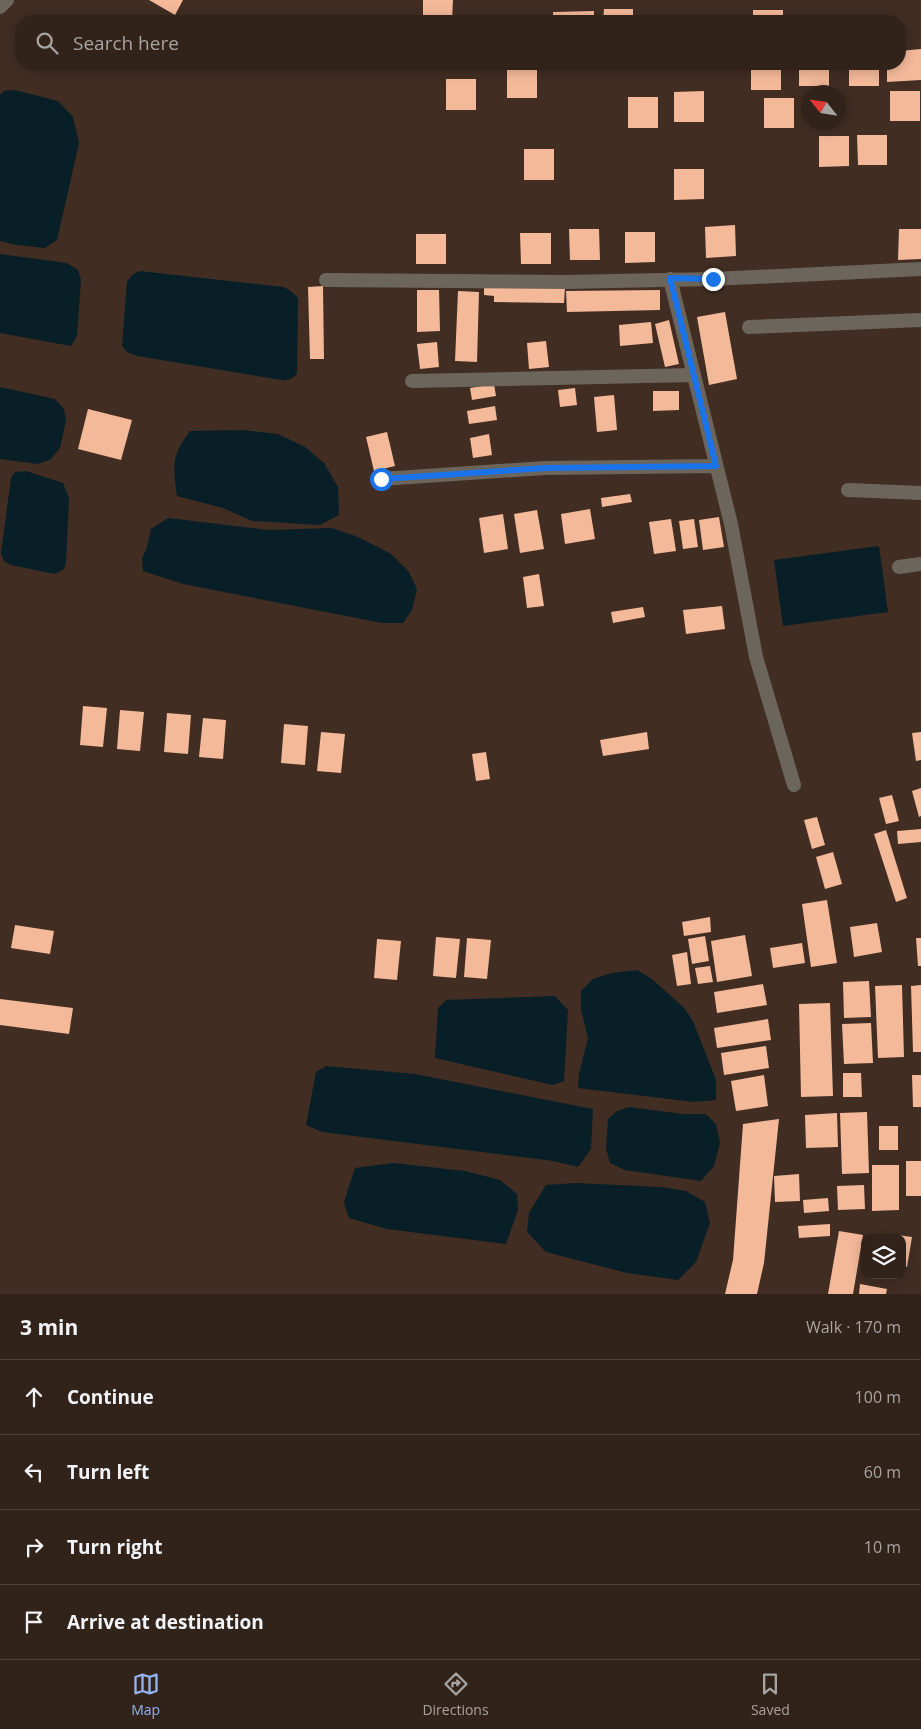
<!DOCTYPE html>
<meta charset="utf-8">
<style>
body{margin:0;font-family:"Open Sans",sans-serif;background:#3d2f27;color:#f1f3f6}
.controls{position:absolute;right:15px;bottom:15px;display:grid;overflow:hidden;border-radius:10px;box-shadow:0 2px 12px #0003}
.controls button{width:45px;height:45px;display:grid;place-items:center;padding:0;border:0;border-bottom:1px solid #4c3f39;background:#31221a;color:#f1f3f6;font:25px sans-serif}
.compass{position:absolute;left:801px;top:85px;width:45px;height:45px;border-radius:50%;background:#31221a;box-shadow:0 2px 12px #0003;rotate:300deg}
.stop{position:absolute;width:15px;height:15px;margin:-11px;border:4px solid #1a73e8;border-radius:50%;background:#fff}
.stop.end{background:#1a73e8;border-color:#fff;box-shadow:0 1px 5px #0008}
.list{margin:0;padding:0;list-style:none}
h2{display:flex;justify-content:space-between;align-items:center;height:65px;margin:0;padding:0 20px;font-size:21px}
h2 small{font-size:16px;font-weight:400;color:#a8a4a2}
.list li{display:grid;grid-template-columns:32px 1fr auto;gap:15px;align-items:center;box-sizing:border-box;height:75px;padding:0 20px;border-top:1px solid #4c3f39}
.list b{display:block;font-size:19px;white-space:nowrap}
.list em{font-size:16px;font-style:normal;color:#a8a4a2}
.icon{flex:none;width:28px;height:28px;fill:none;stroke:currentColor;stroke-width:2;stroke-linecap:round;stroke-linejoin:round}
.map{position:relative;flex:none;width:921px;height:1294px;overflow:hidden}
.search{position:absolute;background:#31221a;box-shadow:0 2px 12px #0003;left:15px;right:15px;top:15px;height:55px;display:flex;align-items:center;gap:12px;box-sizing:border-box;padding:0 18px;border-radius:20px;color:#a8a4a2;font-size:19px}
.sheet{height:365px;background:#31221a}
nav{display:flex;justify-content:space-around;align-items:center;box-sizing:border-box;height:70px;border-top:1px solid #4c3f39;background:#31221a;font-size:14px;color:#a8a4a2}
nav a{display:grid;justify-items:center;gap:2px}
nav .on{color:#95b2f1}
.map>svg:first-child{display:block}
.water{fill:#081f27}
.building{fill:#f4b999}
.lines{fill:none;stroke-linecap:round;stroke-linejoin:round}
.minor{stroke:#6c655c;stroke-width:14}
.route{stroke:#1a73e8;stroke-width:6}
</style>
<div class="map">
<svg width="921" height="1294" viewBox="0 0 921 1294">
<rect width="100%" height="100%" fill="#412d22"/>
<path class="water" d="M15,90L58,101L73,117L79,143L57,240L45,248L17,245L0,241V95L4,91Z
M0,254L67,263L78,270L81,280L77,336L71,346L0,333Z
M140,271L284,287L292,292L298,298L297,373C293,379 288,381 281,380L137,356L127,352L122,346L127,282L132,275Z
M0,387L55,399L64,409L66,420L60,448L50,460L38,464L0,459Z
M242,430L278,434L305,447L324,463L338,487L339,515L320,525L252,521L223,508L177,496C173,466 171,456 190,431Z
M26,471L63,483L69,498L66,562L64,569L55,574L11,565L4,561L1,553L11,478L15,472Z
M168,518L268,530L332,528L358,537L391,554L409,572L417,589L412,610L403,623H382L183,584L143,571L142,559L147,547L151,529Z
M879,546L888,612L783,626L774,560Z
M637,970L652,979L684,1008L693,1021L716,1080V1100L694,1102L578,1088L579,1074L588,1038L581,1010V991L593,979L612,973Z
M555,996L568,1010L564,1081L553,1085L435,1058L438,1008L446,1000Z
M326,1066L415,1074L593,1109L591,1149L578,1167L553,1161L322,1132L306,1125L316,1072Z
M629,1107L683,1114H706L716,1124L720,1143L714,1166L701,1181L625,1170L610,1163L606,1148L608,1119L617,1111Z
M393,1163L465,1171L500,1180L517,1194L518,1210L506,1244L387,1229L349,1218L344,1202L355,1168Z
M576,1183L661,1187L686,1191L705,1202L710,1223L696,1262L678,1280L627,1273L546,1252L527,1232L529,1213L546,1185Z"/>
<path class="building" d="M149,0H183L175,15Z
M423,0H453L452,21H423Z
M604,9H633V21H603Z
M753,10H783V21H753Z
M594,11V21H553V12Z
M921,49V80L887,82V64H900V51Z
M751,64H781V90H751Z
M799,64H829V86H799Z
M849,64H879V86H849Z
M507,67H537V98H507Z
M446,79H476V110H446Z
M704,91V122H674V92Z
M890,91H920V121H890Z
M628,97H658V128H628Z
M764,98H794V128H764Z
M857,135H887V165H858Z
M819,136H849V166L819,167Z
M524,149H554V180H524Z
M674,169H704V199L674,200Z
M735,225L736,256L706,258L705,227Z
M569,229H599L600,260H570Z
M899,229H921V259L898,260Z
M625,232H655V262L625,263Z
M520,233H551V264H521Z
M416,234H446V264H416Z
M323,286L324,359H310L308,287Z
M484,287L565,288L564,303L494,302V296L484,295Z
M417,290H439L440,331L417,332Z
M660,290V310L567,312L566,291Z
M458,291L479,292L477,362L455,361Z
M725,312L737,379L709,385L697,317Z
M669,320L679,364L665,367L655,324Z
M651,322L653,343L620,346L619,325Z
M546,341L549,367L529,369L527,343Z
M437,342L439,367L420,369L417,344Z
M494,384L496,396L472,400L470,388Z
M575,388L577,405L560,407L558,390Z
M653,391H679V410L653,411Z
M614,395L617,430L597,432L594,397Z
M495,406L497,420L469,424L467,411Z
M88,409L132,420L121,460L78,449Z
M387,432L395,466L374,471L366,437Z
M489,434L492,455L473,458L470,438Z
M630,494L632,502L602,507L601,498Z
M590,509L595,539L565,544L561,514Z
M537,510L544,549L520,553L514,514Z
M503,514L508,549L484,553L479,518Z
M719,517L724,547L703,550L699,520Z
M671,519L676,551L654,554L649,522Z
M694,519L698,547L683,549L679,521Z
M539,574L544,606L527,608L523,577Z
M722,606L725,629L686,634L683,610Z
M643,607L645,617L613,623L611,612Z
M83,706L107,708L103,747L80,745Z
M120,710L144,712L140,751L117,749Z
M167,713L191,715L188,754L164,752Z
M203,718L226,720L223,759L199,757Z
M284,724L308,726L305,765L281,763Z
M321,732L345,734L341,773L317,771Z
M647,732L649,749L603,756L600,740Z
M921,732V760L916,761L912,733Z
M486,752L490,779L476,781L472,754Z
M921,788V816L919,817L912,791Z
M892,795L899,821L886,824L879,798Z
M817,817L825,845L812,849L804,820Z
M921,829V842L898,844L897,831Z
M886,830L907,898L896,902L874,834Z
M833,852L842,884L825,889L816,857Z
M827,900L837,963L811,967L802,904Z
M710,917L711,932L684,936L682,922Z
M877,923L882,952L854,957L850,927Z
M15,925L54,931L50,954L11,948Z
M745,935L752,976L717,982L711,941Z
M705,936L709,961L692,964L688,939Z
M436,937L460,939L456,978L433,976Z
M467,938L491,940L487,979L464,977Z
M916,938H921V966H918Z
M377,939L401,941L397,980L374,978Z
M802,943L805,963L773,968L770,948Z
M687,952L691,984L677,986L672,955Z
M710,966L713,982L698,984L695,968Z
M869,981L871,1017L844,1018L843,982Z
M763,984L767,1005L717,1013L714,992Z
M902,985L904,1057L878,1058L875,986Z
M921,985V1052H913L911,986Z
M0,999L73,1008L69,1034L0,1025Z
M830,1003L833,1096L801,1097L799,1004Z
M768,1019L771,1040L717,1048L714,1028Z
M871,1023L873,1063L844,1064L842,1024Z
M766,1046L769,1068L724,1075L721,1053Z
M843,1073H861L862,1097H843Z
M764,1075L768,1106L736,1111L731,1081Z
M912,1075H921V1107H913Z
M867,1112L869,1173L842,1174L840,1113Z
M837,1113L838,1147L806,1148L805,1115Z
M779,1119L764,1263L757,1294H725L733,1260L743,1124Z
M879,1126H898V1150H879Z
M906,1161H921V1196H906Z
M872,1165H899V1210L872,1211Z
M799,1174L800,1201L775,1202L774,1176Z
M864,1185L865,1209L838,1210L837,1186Z
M828,1198L829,1211L804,1213L803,1200Z
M830,1224V1236L799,1238L798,1226Z
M839,1231L863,1235L853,1294H828Z
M898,1235L912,1237L907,1267H902V1238H898Z
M860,1284L887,1289L886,1294H859Z"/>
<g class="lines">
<path class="minor" d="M0,7L7,0
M670,279L731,524L756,657L794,785
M326,280L565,282L713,279L921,269
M749,327L921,320
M412,381L693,375
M381,479L545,468L716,466
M848,490L921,493
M899,567L921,564"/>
</g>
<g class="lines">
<path class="route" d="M381,479L546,468L716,466L670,278L713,279"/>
</g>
</svg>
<div class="controls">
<button><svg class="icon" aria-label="layers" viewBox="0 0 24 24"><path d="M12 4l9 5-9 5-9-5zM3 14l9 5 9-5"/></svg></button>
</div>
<svg class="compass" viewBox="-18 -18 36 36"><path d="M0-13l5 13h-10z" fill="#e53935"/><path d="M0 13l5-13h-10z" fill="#a8a4a2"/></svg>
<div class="stop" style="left:381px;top:479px"></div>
<div class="stop end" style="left:713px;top:279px"></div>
<div class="search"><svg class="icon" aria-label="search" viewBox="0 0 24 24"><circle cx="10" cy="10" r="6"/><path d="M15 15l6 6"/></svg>Search here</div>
</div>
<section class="sheet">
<h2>3 min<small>Walk · 170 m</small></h2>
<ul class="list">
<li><svg class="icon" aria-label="ahead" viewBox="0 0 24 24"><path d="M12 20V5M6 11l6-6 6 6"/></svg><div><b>Continue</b></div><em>100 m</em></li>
<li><svg class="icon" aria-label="left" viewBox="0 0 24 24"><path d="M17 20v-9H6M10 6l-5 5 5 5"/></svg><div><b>Turn left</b></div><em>60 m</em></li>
<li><svg class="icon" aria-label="right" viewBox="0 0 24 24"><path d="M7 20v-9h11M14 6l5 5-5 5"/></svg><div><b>Turn right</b></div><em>10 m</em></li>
<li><svg class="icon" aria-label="arrive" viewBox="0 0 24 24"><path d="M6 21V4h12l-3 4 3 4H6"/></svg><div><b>Arrive at destination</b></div></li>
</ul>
</section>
<nav>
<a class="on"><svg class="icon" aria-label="map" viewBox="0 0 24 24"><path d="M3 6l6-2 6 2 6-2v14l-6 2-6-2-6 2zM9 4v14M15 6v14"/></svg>Map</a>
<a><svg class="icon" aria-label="directions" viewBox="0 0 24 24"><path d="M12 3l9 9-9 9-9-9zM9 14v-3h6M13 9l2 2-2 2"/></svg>Directions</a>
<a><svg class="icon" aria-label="saved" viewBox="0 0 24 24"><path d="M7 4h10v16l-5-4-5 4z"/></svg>Saved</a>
</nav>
